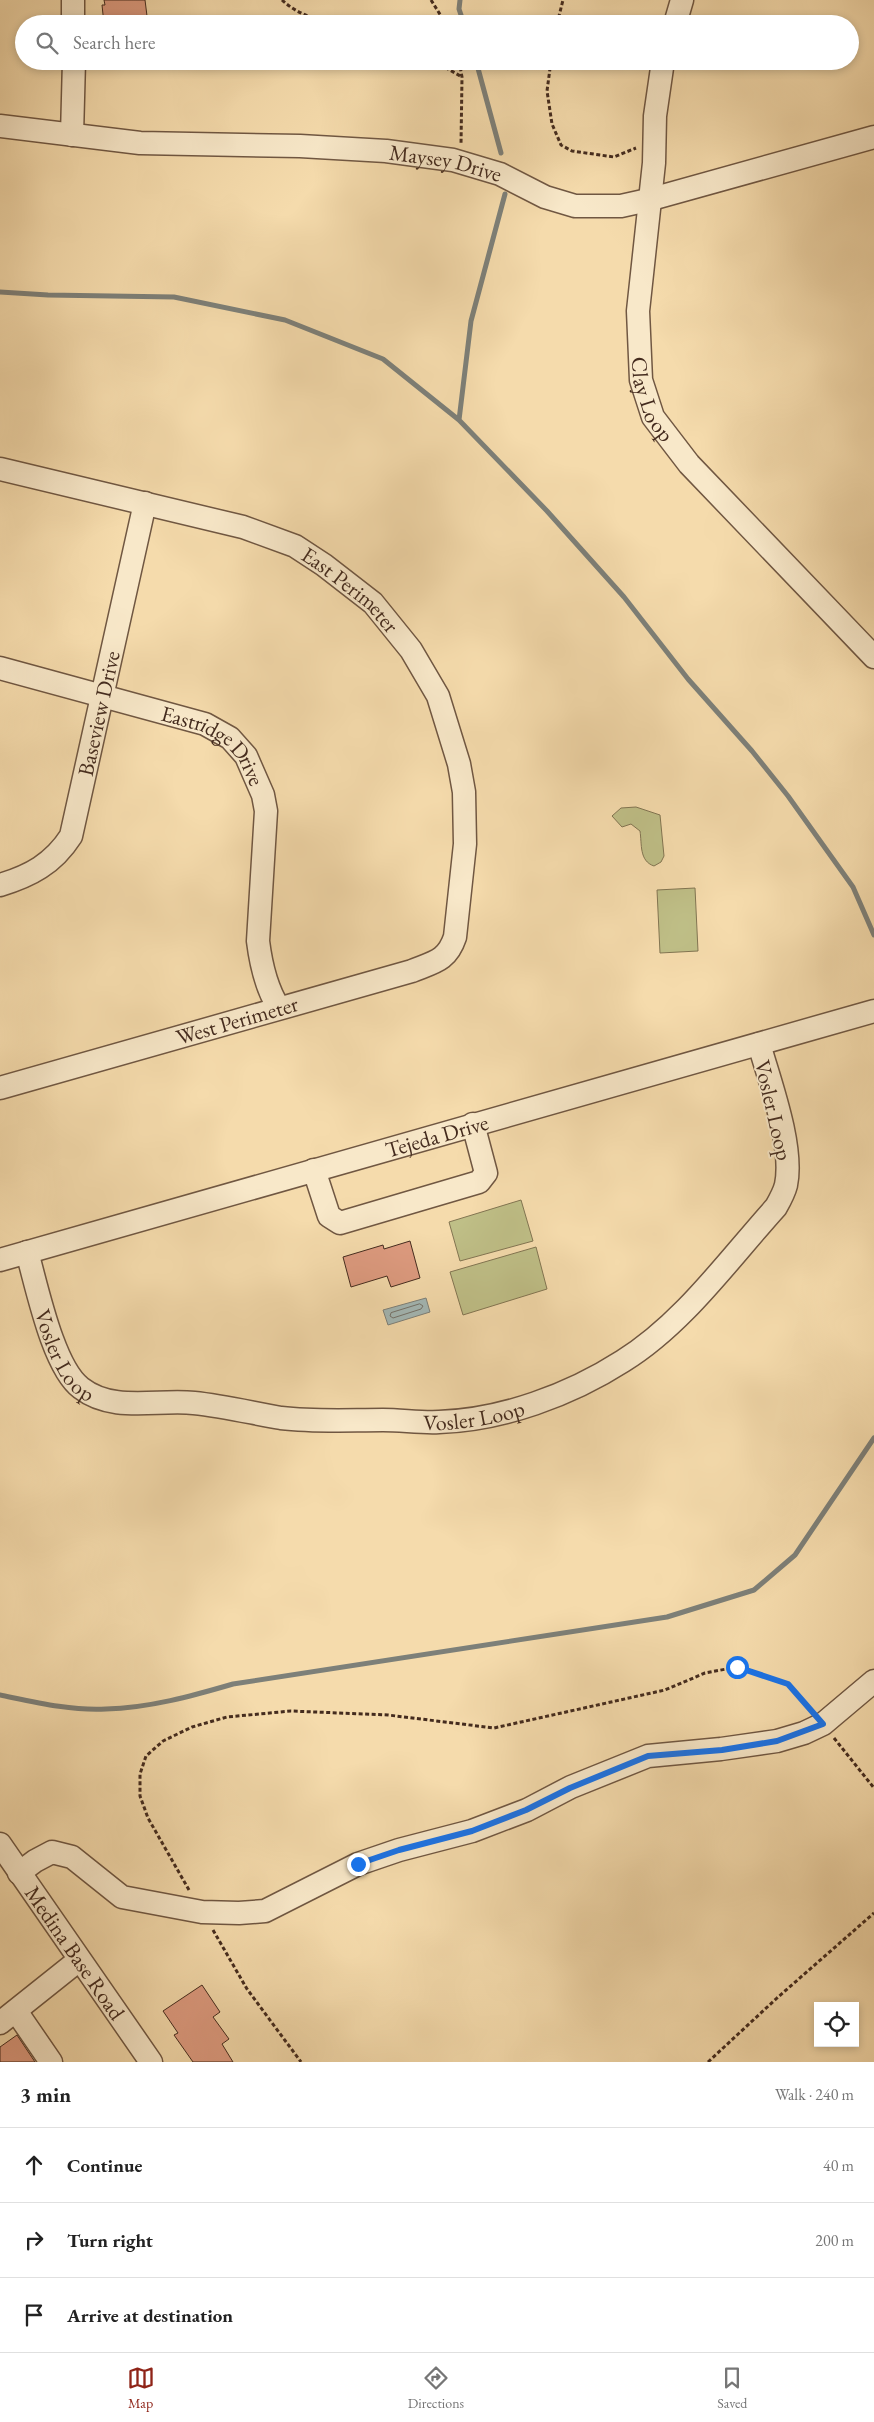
<!DOCTYPE html>
<meta charset="utf-8">
<style>
body{margin:0;font-family:"EB Garamond",serif;background:#f6f6f6;color:#222}
.controls{position:absolute;right:15px;bottom:15px;display:grid;overflow:hidden;border-radius:0px;box-shadow:0 2px 8px #0003}
.controls button{width:45px;height:45px;display:grid;place-items:center;padding:0;border:0;border-bottom:1px solid #e0e0e0;background:#fff;color:#222;font:25px sans-serif}
.stop{position:absolute;width:15px;height:15px;margin:-11px;border:4px solid #1a73e8;border-radius:50%;background:#fff}
.stop.end{background:#1a73e8;border-color:#fff;box-shadow:0 1px 5px #0008}
.list{margin:0;padding:0;list-style:none}
h2{display:flex;justify-content:space-between;align-items:center;height:65px;margin:0;padding:0 20px;font-size:21px}
h2 small{font-size:16px;font-weight:400;color:#767676}
.list li{display:grid;grid-template-columns:32px 1fr auto;gap:15px;align-items:center;box-sizing:border-box;height:75px;padding:0 20px;border-top:1px solid #e0e0e0}
.list b{display:block;font-size:19px;white-space:nowrap}
.list em{font-size:16px;font-style:normal;color:#767676}
.icon{flex:none;width:28px;height:28px;fill:none;stroke:currentColor;stroke-width:2;stroke-linecap:round;stroke-linejoin:round}
.map{position:relative;flex:none;width:874px;height:2062px;overflow:hidden}
.search{position:absolute;background:#fff;box-shadow:0 2px 8px #0003;left:15px;right:15px;top:15px;height:55px;display:flex;align-items:center;gap:12px;box-sizing:border-box;padding:0 18px;border-radius:28px;color:#767676;font-size:19px}
.sheet{height:290px;background:#fff}
nav{display:flex;justify-content:space-around;align-items:center;box-sizing:border-box;height:70px;border-top:1px solid #e0e0e0;background:#fff;font-size:14px;color:#767676}
nav a{display:grid;justify-items:center;gap:2px}
nav .on{color:#8f2418}
.map>svg:first-child{display:block}
.green{fill:#bfbf87;stroke:#827552}
.water{fill:#a3b8b6;stroke:#7d8079}
.lines{fill:none;stroke-linecap:round;stroke-linejoin:round}
.shore{stroke:#74726a;stroke-width:1}
.stream{stroke:#7d8079;stroke-width:5}
.building{fill:#de9b80;stroke:#442b1e}
.minor-casing{stroke:#705742;stroke-width:25}
.path{stroke:#442b1e;stroke-width:3;stroke-dasharray:4 2.5;stroke-linecap:butt}
.minor{stroke:#f8e8c9;stroke-width:22}
.route{stroke:#1a73e8;stroke-width:6}
.labels{text-anchor:middle;stroke-width:4;stroke-linejoin:round;paint-order:stroke}
.street-label{font-size:22px;fill:#442b1e;stroke:#f8e8c9}
</style>
<div class="map">
<svg width="874" height="2062" viewBox="0 0 874 2062">
<rect width="100%" height="100%" fill="#f5dbac"/>
<filter id="stains"><feTurbulence type="fractalNoise" baseFrequency=".004" numOctaves="4"/><feColorMatrix values="0 0 0 0 .2 0 0 0 0 .09 0 0 0 0 .02 0 0 0 .5 -.17"/></filter>
<radialGradient id="worn" r=".72"><stop offset=".6" stop-color="#630" stop-opacity="0"/><stop offset="1" stop-color="#630" stop-opacity=".3"/></radialGradient>
<path class="green" d="M636,807L660,815L664,856L661,862L654,866C639,861 642,844 640,831L631,824L622,827L612,816L621,808Z
M695,888L698,951L660,953L657,890Z
M521,1200L533,1241L460,1261L449,1222Z
M536,1247L547,1289L463,1315L450,1272Z"/>
<path class="water" d="M426,1298L430,1312L388,1325L383,1310Z"/>
<g class="lines">
<path class="shore" d="M420,1304L423,1306L421,1309L393,1318L390,1316L391,1313Z"/>
<path class="stream" d="M460,0L459,9L464,24
M476,61L501,153
M0,292L48,295L174,297L285,320L383,359L459,420L547,511L624,597L688,679L752,751L788,796L853,887L874,935
M459,420L471,321L505,194
M0,1695C34,1702 71,1711 106,1709C149,1708 192,1696 233,1684L667,1617L754,1590L795,1555L874,1438"/>
</g>
<path class="building" d="M104,0H145L148,24H104L102,5H105Z
M410,1241L420,1278L391,1287L387,1276L351,1287L343,1257L383,1245L384,1249Z
M202,1985L220,2012L213,2017L229,2039L222,2044L233,2062H193L174,2035L178,2033L163,2011Z
M17,2035L35,2062H0V2047Z"/>
<g class="lines">
<defs>
<g id="minor">
<path d="M73,0V24"/>
<path d="M675,24L682,0"/>
<path id="s1" d="M663,61L655,116L654,163L638,311L641,380L653,417L689,464L874,657"/>
<path id="s2" d="M0,126L140,143L300,146L386,151L453,160L500,174L545,197L575,206H621L648,200L874,137"/>
<path d="M72,135L74,61"/>
<path id="s3" d="M0,469L243,527L295,546L324,565L373,603L411,650L438,696L459,764L464,792L465,844L455,937C447,961 434,962 412,971L0,1088"/>
<path id="s4" d="M0,668L205,724L230,738L246,756L263,795L266,811L258,941C261,965 266,988 279,1008"/>
<path id="s5" d="M0,885C30,876 53,864 71,836L145,503"/>
<path d="M314,1170L329,1216L340,1223L479,1182L486,1173L473,1124"/>
<path id="s6" d="M27,1252C37,1287 53,1367 81,1388C113,1413 157,1399 194,1403C223,1406 252,1413 281,1418C315,1422 349,1420 383,1420C402,1420 421,1423 439,1422C502,1420 570,1395 623,1361C683,1324 729,1259 776,1207C780,1200 784,1193 786,1185C794,1147 770,1082 759,1044"/>
<path id="s7" d="M0,1260L874,1011"/>
<path id="s8" d="M0,1844L151,2062"/>
<path d="M19,1873L35,1861L52,1852L72,1857L122,1897L202,1912L239,1913L265,1911L358,1864L399,1850L472,1831L527,1810L571,1787L648,1756L721,1749L777,1741L804,1733L823,1724L874,1681"/>
<path d="M16,2011L51,2062"/>
<path d="M0,2023L79,1960"/>
</g>
</defs>
<use href="#minor" class="minor-casing"/>
<path class="path" d="M282,0C298,15 319,21 340,24
M431,0L446,24
M557,24L563,0
M434,61L462,77
M459,61L462,77L461,144
M551,61L547,91L552,124L561,145L572,151L614,157L636,148
M834,1738L874,1788
M189,1890L148,1818L140,1796V1774L146,1756L163,1741L192,1727L227,1717L291,1711L388,1715L494,1728L665,1690L705,1673L737,1667L788,1684L810,1710
M213,1930L247,1989L301,2062
M708,2062L777,1998L874,1913"/>
<use href="#minor" class="minor"/>
</g>
<g class="lines">
<path class="route" d="M358,1864L399,1850L472,1831L526,1810L570,1788L648,1756L722,1750L777,1741L823,1724L788,1684L737,1667"/>
</g>
<g class="labels">
<g class="street-label">
<text dy="8" stroke="none"><textPath href="#s2" startOffset="448">Maysey Drive</textPath></text>
<text dy="8" stroke="none"><textPath href="#s1" startOffset="342">Clay Loop</textPath></text>
<text dy="8" stroke="none"><textPath href="#s3" startOffset="376">East Perimeter</textPath></text>
<text dy="8" stroke="none"><textPath href="#s5" startOffset="214">Baseview Drive</textPath></text>
<text dy="8" stroke="none"><textPath href="#s4" startOffset="232">Eastridge Drive</textPath></text>
<text transform="translate(237 1020) rotate(-16)" y="8">West Perimeter</text>
<text transform="translate(774 1110) rotate(77)" y="8">Vosler Loop</text>
<text dy="8" stroke="none"><textPath href="#s7" startOffset="454">Tejeda Drive</textPath></text>
<text dy="8" stroke="none"><textPath href="#s6" startOffset="111">Vosler Loop</textPath></text>
<text dy="8" stroke="none"><textPath href="#s6" startOffset="546">Vosler Loop</textPath></text>
<text dy="8" stroke="none"><textPath href="#s8" startOffset="132">Medina Base Road</textPath></text>
</g>
</g>
<rect width="100%" height="100%" filter="url(#stains)"/>
<rect width="100%" height="100%" fill="url(#worn)"/>
</svg>
<div class="controls">
<button><svg class="icon" aria-label="locate" viewBox="0 0 24 24"><circle cx="12" cy="12" r="6"/><path d="M12 2v4M12 18v4M2 12h4M18 12h4"/></svg></button>
</div>
<div class="stop" style="left:737px;top:1667px"></div>
<div class="stop end" style="left:358px;top:1864px"></div>
<div class="search"><svg class="icon" aria-label="search" viewBox="0 0 24 24"><circle cx="10" cy="10" r="6"/><path d="M15 15l6 6"/></svg>Search here</div>
</div>
<section class="sheet">
<h2>3 min<small>Walk · 240 m</small></h2>
<ul class="list">
<li><svg class="icon" aria-label="ahead" viewBox="0 0 24 24"><path d="M12 20V5M6 11l6-6 6 6"/></svg><div><b>Continue</b></div><em>40 m</em></li>
<li><svg class="icon" aria-label="right" viewBox="0 0 24 24"><path d="M7 20v-9h11M14 6l5 5-5 5"/></svg><div><b>Turn right</b></div><em>200 m</em></li>
<li><svg class="icon" aria-label="arrive" viewBox="0 0 24 24"><path d="M6 21V4h12l-3 4 3 4H6"/></svg><div><b>Arrive at destination</b></div></li>
</ul>
</section>
<nav>
<a class="on"><svg class="icon" aria-label="map" viewBox="0 0 24 24"><path d="M3 6l6-2 6 2 6-2v14l-6 2-6-2-6 2zM9 4v14M15 6v14"/></svg>Map</a>
<a><svg class="icon" aria-label="directions" viewBox="0 0 24 24"><path d="M12 3l9 9-9 9-9-9zM9 14v-3h6M13 9l2 2-2 2"/></svg>Directions</a>
<a><svg class="icon" aria-label="saved" viewBox="0 0 24 24"><path d="M7 4h10v16l-5-4-5 4z"/></svg>Saved</a>
</nav>
